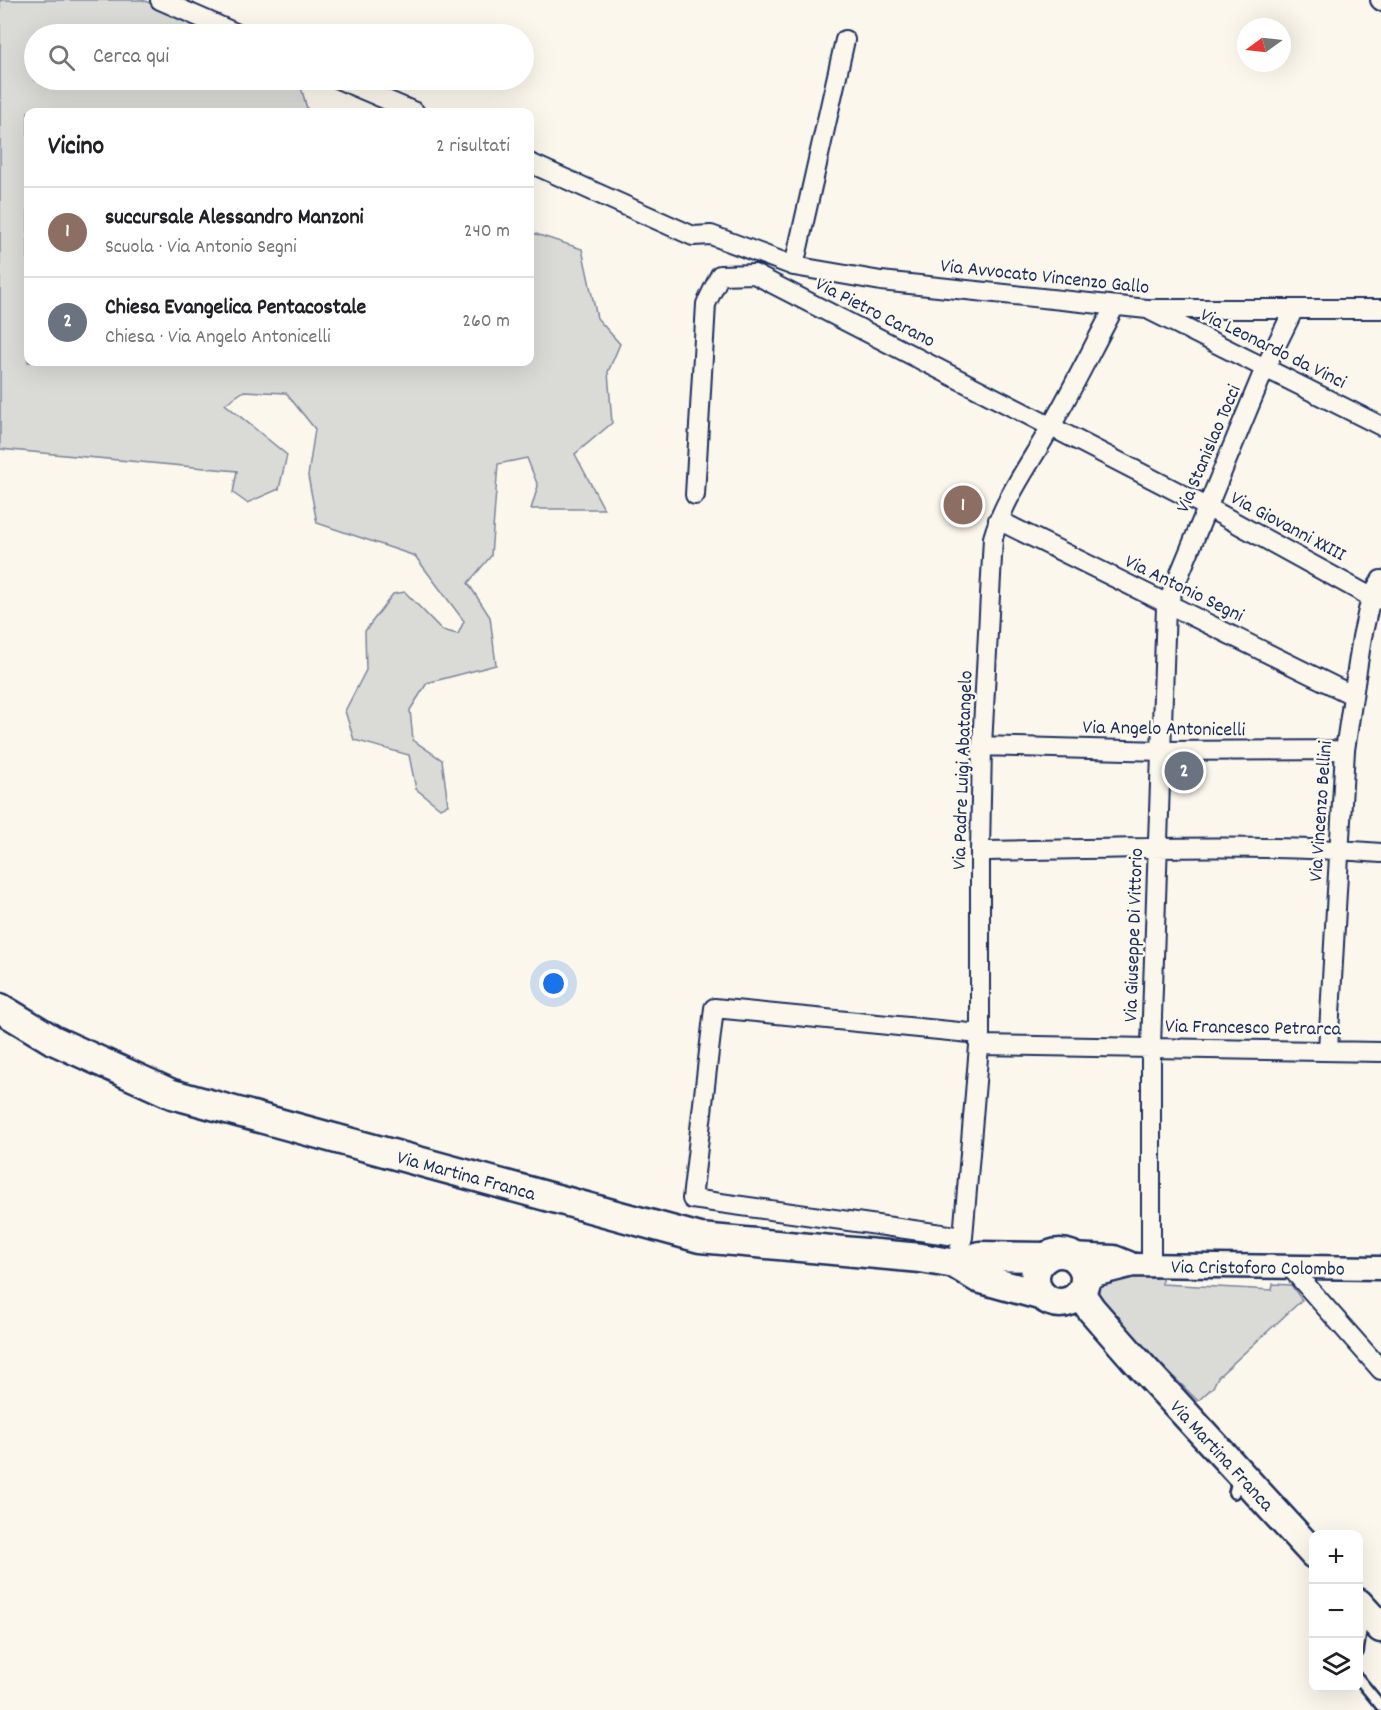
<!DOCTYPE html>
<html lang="it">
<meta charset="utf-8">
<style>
body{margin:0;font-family:Dekko,sans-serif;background:#f6f6f6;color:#202124}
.controls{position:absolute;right:18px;bottom:18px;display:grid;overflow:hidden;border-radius:12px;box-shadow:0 6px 24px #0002}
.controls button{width:54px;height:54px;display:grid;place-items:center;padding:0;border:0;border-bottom:2px solid #e0e0e0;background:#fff;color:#202124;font:30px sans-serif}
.compass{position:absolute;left:1237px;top:18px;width:54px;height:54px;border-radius:50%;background:#fff;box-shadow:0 6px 24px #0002;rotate:255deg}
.you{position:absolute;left:554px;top:984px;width:21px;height:21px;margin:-15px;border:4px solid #fff;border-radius:50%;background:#1a73e8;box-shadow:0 0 0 9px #1a73e833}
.badge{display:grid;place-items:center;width:39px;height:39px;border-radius:50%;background:#0b8043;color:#fff;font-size:20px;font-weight:700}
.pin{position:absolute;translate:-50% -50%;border:3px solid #fff;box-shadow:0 2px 6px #0006}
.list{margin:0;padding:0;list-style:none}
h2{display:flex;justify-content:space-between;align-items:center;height:78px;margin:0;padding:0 24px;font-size:26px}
h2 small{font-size:20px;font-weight:400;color:#757577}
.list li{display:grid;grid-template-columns:39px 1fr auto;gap:18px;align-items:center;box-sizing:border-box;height:90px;padding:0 24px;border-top:2px solid #e0e0e0}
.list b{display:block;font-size:22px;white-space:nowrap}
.list p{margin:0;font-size:20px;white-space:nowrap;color:#757577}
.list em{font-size:20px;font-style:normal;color:#757577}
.icon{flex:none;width:33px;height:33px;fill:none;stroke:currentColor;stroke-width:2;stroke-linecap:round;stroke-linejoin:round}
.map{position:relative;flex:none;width:1381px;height:1710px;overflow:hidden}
.search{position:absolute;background:#fff;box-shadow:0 6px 24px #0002;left:24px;top:24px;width:510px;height:66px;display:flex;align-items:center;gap:15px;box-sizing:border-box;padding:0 21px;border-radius:33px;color:#757577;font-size:22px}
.panel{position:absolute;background:#fff;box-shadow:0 6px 24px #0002;left:24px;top:108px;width:510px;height:258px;border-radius:12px}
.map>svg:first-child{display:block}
.green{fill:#dadad7;stroke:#7a849a;stroke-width:1.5}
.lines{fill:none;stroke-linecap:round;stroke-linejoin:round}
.service-casing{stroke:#1b2f5e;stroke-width:14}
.minor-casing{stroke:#1b2f5e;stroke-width:22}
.tertiary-casing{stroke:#1b2f5e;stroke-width:27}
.primary-casing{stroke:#1b2f5e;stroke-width:33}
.service{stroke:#fbf7ec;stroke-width:9}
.minor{stroke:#fbf7ec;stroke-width:18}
.tertiary{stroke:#fbf7ec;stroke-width:22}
.primary{stroke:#fbf7ec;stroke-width:28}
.labels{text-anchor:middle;stroke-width:5;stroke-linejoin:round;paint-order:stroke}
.street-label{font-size:20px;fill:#1b2f5e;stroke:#fbf7ec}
</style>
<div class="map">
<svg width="1381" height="1710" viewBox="0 0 1381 1710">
<rect width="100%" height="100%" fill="#fbf7ec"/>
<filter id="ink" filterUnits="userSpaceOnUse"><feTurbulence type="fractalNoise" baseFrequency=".0167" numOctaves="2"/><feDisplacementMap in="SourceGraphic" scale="12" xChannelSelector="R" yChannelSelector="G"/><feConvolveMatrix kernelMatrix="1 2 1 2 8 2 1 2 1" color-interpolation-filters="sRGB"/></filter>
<g filter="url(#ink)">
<path class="green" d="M0,0H143L223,34H34V80H295L301,87L308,112H28V362H530V232L582,249L597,318L620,344L608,372L612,423L575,454L604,509H531L538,486L527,458L498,464L491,556L468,583L490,617L496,665L427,683L410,710L413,740L442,760L448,805L440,808L416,789L409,755L354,740L345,711L366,670L365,631L393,594L405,592L442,630L458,634L464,621L415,556L317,523L308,476L315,429L286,393L244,391L225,404L287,455L279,489L247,503L233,493L237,471L0,449Z
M1117,1277L1162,1278V1284L1272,1290L1273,1284L1291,1285L1302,1300L1218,1377L1213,1387L1198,1401L1099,1303C1095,1289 1104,1280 1117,1277Z"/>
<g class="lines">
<defs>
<path id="service" d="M1234,1493L1238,1477
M1358,1652L1363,1618
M1358,1678L1381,1706"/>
<path id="minor" d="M160,0L238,34
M1380,0L1381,1
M340,80L415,112
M530,163L693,236L711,235L794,266L881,281L1147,309H1381
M794,266L845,40
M1151,311L1381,426
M695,495L706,304L720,275L754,274L1207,507L1371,597L1381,600
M998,520L1352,695
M982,746L1162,751L1345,750
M980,851C1113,849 1248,843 1381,853
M979,1045L1381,1052
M1328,1050L1345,750L1362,637L1371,597L1381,580
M963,1237L692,1199L714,1008L980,1034
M955,1264L963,1237L980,1034V851L982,746L993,538C1004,498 1030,464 1050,428C1073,388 1093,347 1115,306
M1151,1265V1046L1166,607L1265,368L1294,309
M1290,1267L1381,1370"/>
<g id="tertiary">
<path d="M1070,1255L1114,1257L1129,1263"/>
<path id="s1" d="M1084,1286L1094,1275L1133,1265L1381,1268"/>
</g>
<g id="primary">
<path id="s2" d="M0,1008L53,1040L172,1094L700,1238L921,1258L955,1264L978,1278L1043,1296"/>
<circle cx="1060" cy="1278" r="25"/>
<path d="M955,1264L980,1256L1047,1257"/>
<path id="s3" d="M1080,1293L1091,1309L1133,1357L1314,1554"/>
<path d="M1358,1603L1381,1628"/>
</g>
</defs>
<use href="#service" class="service-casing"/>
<use href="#minor" class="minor-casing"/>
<use href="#tertiary" class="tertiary-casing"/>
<use href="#primary" class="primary-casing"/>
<use href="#service" class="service"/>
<use href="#minor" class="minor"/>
<use href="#tertiary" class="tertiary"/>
<use href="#primary" class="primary"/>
</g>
</g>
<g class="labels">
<g class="street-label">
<text transform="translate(1045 275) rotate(6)" y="7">Via Avvocato Vincenzo Gallo</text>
<text transform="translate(876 311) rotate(27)" y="7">Via Pietro Carano</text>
<text transform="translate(1274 347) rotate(26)" y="7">Via Leonardo da Vinci</text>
<text transform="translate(1207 448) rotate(-67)" y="7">Via Stanislao Tocci</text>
<text transform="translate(1289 525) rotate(28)" y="7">Via Giovanni XXIII</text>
<text transform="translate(1185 587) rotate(26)" y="7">Via Antonio Segni</text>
<text transform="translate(1164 727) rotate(1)" y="7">Via Angelo Antonicelli</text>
<text transform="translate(961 770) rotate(-88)" y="7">Via Padre Luigi Abatangelo</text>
<text transform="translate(1319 811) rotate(-86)" y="7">Via Vincenzo Bellini</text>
<text transform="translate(1132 935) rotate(-88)" y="7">Via Giuseppe Di Vittorio</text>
<text transform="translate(1253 1026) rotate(1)" y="7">Via Francesco Petrarca</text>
<text dy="7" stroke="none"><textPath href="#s2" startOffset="498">Via Martina Franca</textPath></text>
<text dy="7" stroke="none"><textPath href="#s1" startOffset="180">Via Cristoforo Colombo</textPath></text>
<text dy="7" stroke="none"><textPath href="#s3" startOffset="216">Via Martina Franca</textPath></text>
</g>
</g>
</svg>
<div class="controls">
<button>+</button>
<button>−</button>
<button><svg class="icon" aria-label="layers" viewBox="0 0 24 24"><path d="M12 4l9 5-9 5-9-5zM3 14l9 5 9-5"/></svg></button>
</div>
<svg class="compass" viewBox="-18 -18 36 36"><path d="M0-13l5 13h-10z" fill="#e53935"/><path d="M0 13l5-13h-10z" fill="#757577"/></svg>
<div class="you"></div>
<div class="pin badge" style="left:963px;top:505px;background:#8d6e63">1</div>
<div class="pin badge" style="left:1184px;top:771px;background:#6b7280">2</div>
<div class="search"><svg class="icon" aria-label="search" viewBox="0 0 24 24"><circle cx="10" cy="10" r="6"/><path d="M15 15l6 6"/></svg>Cerca qui</div>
<section class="panel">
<h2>Vicino<small>2 risultati</small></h2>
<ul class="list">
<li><span class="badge" style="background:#8d6e63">1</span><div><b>succursale Alessandro Manzoni</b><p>Scuola · Via Antonio Segni</p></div><em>240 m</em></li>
<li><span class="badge" style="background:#6b7280">2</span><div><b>Chiesa Evangelica Pentacostale</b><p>Chiesa · Via Angelo Antonicelli</p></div><em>260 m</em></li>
</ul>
</section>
</div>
